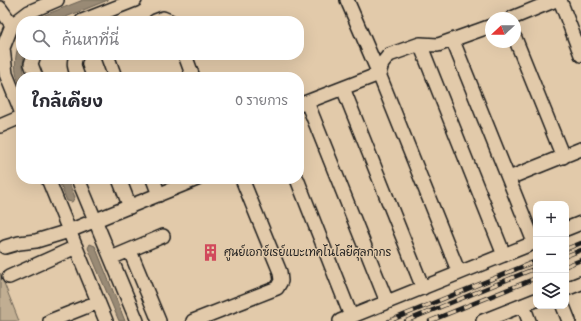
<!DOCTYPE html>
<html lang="th">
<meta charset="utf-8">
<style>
body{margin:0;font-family:"Balsamiq Sans","Playpen Sans Thai",sans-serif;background:#f2f2f3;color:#2b2b33}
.controls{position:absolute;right:12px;bottom:12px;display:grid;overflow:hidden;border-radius:8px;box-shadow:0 4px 16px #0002}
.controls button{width:36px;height:36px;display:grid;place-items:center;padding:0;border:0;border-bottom:1px solid #e1e1e2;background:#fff;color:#2b2b33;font:20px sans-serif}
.compass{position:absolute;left:485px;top:12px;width:36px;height:36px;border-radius:50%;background:#fff;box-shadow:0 4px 16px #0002;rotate:248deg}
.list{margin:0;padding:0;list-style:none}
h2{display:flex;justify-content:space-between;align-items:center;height:52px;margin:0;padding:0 16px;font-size:17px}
h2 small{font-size:13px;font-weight:400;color:#7c7c81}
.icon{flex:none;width:22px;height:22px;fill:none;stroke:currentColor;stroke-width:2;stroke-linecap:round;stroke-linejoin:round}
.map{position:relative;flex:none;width:581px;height:321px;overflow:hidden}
.search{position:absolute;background:#fff;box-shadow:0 4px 16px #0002;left:16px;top:16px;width:288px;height:44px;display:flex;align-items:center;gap:10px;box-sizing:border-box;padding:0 14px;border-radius:16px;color:#7c7c81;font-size:15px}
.panel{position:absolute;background:#fff;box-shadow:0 4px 16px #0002;left:16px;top:72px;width:288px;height:112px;border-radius:16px}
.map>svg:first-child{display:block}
.green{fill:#c1ae92;stroke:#6e6557}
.water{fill:#998a75;stroke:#675e51}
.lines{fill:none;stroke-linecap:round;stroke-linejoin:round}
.minor-casing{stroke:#1c1c1c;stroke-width:16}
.minor{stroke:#e2caaa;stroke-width:13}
.rail-casing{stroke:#1c1c1c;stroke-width:4.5}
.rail{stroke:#e2caaa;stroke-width:3;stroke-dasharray:9;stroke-linecap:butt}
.labels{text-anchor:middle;stroke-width:3;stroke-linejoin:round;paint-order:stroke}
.poi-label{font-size:11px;fill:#1c1c1c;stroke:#e2caaa;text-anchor:start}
</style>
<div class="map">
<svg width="581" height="321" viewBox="0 0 581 321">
<rect width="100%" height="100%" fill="#e2caaa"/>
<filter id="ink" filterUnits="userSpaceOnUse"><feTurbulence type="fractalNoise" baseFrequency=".025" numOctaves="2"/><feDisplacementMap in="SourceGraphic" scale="8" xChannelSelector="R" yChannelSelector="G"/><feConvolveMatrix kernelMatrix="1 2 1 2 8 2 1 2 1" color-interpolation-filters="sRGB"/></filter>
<g filter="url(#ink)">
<path class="green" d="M0,273L19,321H0Z"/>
<path class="water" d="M83,0H108L56,21H35L45,15Z
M21,38V55H24L23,66L25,77H21V88C13,69 14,57 21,38Z
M58,179H67L75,197L72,202L67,201Z
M90,244L95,246L125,321H119L88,248Z"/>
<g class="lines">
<defs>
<path id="minor" d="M347,0L379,74L459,273
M560,0L581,55
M0,8L12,25
M512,18L556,0
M82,21L135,0
M155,21L163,18L170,21
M515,38L563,157
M453,41L534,242
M420,44L504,255
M34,55L31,64L36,77
M77,55C72,63 75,69 78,77
M107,55L115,77
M185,55L193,77
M343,88L423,288
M307,102L387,302
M299,105L379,74L382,64L389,55L420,44L438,45L491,26
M21,111L6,74L3,48L12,25L29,12L57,0
M0,126L21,117
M509,178L581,149
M48,179L106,321
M78,179L137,321
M119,179L130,207
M153,179L159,195
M297,179L351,316
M566,229L581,223
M5,247L19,243L36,241L69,231L197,179
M130,251L159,321
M111,258L163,236
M9,277L76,247
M566,289L581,283
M523,305L529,321
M563,306L569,321
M50,321L98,302
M193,321L277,288L281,281L280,272L242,179
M340,321L536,242
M483,321L536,300"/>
</defs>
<use href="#minor" class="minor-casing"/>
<use href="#minor" class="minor"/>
<defs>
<path id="rail" d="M566,249L581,243
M566,256L581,250
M566,266L581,260
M389,321L536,261
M406,321L536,268
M430,321L536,278"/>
</defs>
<use href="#rail" class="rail-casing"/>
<use href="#rail" class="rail"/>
</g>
</g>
<defs>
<symbol id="building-bare" viewBox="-9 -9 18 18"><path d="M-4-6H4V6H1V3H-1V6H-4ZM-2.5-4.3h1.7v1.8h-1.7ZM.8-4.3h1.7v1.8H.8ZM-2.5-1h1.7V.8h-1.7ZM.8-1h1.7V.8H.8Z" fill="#d1495b" stroke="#e2caaa" stroke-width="2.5" paint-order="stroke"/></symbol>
</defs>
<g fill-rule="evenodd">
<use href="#building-bare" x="198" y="240" width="25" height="25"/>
</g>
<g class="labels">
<g class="poi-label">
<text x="224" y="256">ศูนย์เอกซ์เรย์แบะเทคโนโลยีศุลกากร</text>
</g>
</g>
</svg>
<div class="controls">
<button>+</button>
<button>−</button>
<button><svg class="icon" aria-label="layers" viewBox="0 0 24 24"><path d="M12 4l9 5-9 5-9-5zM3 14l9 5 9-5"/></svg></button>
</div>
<svg class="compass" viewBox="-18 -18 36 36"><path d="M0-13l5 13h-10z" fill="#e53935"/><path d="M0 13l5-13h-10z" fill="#7c7c81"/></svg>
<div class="search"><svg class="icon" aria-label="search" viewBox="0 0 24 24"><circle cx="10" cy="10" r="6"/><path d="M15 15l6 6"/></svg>ค้นหาที่นี่</div>
<section class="panel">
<h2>ใกล้เคียง<small>0 รายการ</small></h2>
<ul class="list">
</ul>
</section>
</div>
